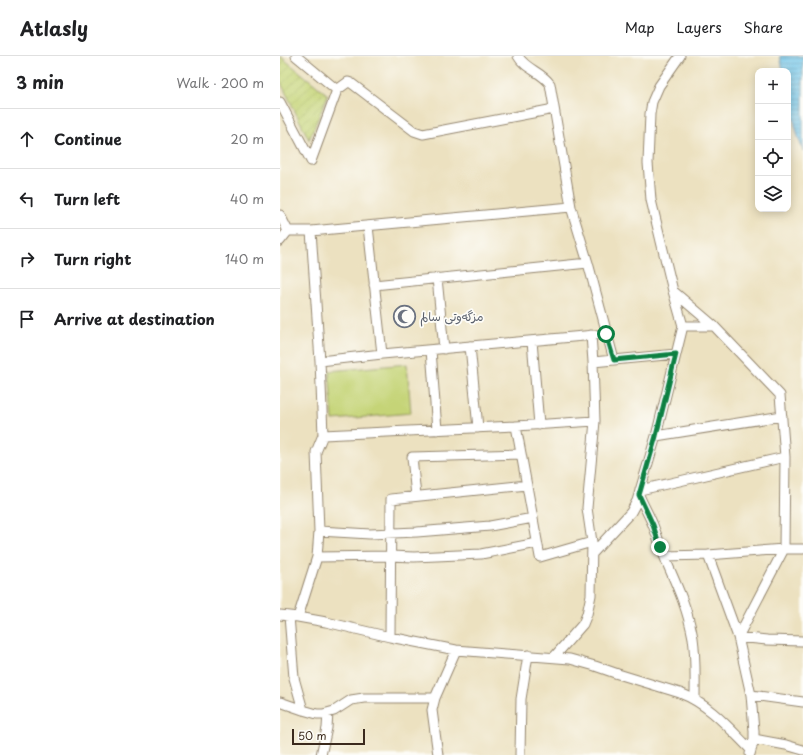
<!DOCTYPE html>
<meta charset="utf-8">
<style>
body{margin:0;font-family:"Playpen Sans","Playpen Sans Arabic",sans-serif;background:#f2f2f2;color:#202124}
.controls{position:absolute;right:12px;top:12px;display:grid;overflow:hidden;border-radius:8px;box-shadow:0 2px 10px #0003}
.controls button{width:36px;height:36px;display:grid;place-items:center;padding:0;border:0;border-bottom:1px solid #e0e0e0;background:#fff;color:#202124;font:20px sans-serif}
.scale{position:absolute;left:12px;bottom:10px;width:73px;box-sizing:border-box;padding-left:4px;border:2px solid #3b2a1e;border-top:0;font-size:11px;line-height:14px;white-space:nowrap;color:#3b2a1e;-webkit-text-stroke:3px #fdfcf7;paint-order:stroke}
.stop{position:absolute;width:12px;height:12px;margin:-9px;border:3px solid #0b8043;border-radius:50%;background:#fff}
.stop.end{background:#0b8043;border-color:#fff;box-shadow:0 1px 4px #0008}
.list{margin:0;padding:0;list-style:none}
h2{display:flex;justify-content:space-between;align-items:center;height:52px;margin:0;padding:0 16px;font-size:17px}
h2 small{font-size:13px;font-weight:400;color:#757577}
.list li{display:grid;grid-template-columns:26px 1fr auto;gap:12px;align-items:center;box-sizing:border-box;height:60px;padding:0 16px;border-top:1px solid #e0e0e0}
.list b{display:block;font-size:15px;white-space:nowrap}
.list em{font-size:13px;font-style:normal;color:#757577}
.icon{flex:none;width:22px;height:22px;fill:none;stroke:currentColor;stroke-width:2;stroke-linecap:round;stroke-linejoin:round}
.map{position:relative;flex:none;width:523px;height:699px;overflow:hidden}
header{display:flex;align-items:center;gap:24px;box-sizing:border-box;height:56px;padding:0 20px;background:#fff;border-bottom:1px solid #e0e0e0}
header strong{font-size:19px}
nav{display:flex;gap:22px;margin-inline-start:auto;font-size:14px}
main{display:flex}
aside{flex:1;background:#fff}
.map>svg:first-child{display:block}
.grass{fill:#c5d477;stroke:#807f4a}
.garden{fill:url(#garden-furrows);stroke:#807f4a}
.water{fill:url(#water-rules);stroke:#537683}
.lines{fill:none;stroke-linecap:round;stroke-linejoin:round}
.minor-casing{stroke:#94866f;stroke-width:11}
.minor{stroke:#fff;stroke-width:9}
.route{stroke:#0b8043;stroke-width:5}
.labels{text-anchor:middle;stroke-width:3.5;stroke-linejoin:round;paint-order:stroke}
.worship-label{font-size:12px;fill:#5b616d;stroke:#fdfcf7;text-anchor:start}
</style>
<header>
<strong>Atlasly</strong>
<nav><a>Map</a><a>Layers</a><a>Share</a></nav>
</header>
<main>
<aside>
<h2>3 min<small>Walk · 200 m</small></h2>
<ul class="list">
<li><svg class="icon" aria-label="ahead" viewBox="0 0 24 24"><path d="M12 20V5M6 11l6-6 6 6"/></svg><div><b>Continue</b></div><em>20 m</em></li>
<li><svg class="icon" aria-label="left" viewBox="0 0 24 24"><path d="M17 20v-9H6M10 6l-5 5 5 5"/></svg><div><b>Turn left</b></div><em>40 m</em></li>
<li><svg class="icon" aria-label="right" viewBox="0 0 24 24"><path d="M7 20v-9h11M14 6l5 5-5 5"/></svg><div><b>Turn right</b></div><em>140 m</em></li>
<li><svg class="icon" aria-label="arrive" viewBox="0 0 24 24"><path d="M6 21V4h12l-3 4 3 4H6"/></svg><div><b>Arrive at destination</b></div></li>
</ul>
</aside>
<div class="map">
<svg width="523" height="699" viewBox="0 0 523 699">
<defs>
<pattern id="garden-furrows" width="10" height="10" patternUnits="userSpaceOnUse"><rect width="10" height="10" fill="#c5d477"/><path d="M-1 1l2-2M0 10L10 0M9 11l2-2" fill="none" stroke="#aab666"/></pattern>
<pattern id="water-rules" width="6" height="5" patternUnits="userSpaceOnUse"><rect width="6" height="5" fill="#6bc2e8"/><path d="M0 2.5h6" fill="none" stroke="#599ebb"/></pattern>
</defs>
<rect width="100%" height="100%" fill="#fdfcf7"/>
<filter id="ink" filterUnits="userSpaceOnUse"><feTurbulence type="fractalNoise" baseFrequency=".025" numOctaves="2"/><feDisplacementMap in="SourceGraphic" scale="8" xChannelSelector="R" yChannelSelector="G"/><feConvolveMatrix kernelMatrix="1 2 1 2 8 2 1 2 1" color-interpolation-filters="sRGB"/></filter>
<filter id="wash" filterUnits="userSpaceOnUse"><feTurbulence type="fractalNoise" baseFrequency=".012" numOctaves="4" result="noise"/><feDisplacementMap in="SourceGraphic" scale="16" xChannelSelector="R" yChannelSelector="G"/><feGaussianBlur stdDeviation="0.9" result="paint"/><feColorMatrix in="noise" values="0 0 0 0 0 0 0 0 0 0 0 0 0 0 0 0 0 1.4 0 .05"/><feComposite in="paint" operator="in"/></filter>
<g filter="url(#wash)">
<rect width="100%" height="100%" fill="#ece1c0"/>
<path class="grass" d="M127,308L131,357L53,364L49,315Z"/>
<path class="garden" d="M0,0L48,39L29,84L0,25Z"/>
<path class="water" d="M500,0H523V95L518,81L508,43V15H503Z"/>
</g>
<g filter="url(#ink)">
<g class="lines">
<defs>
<path id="minor" d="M16,0L57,34L31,105
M238,0C245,13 262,16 270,28L291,151L308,207L334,304
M57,34L68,26L71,27L134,75L143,78L274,53
M0,46L31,105
M0,159L8,175
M88,170L102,298
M8,175H31L291,151
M0,185L8,175
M157,222L164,293
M94,229L308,207
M393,235L434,270L500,339L505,401L504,493L458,581L487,584L523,585
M403,270H434
M252,285L259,369
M190,290L198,372
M151,294L157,374
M40,305L102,298L326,278
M313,306L396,298
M236,370L260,501L312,486
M43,379L236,370L315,365
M376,380L502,360
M360,434L505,401
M359,439C363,449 369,459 373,469C378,482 382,495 387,507C398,532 408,554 413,582C416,602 415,623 415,644
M136,440L132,401L241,398
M39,475L90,478L137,476L210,470L253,462
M312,498L351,456L357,445L376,380L403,270L393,235L371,144L368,107L370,58L372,46L379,30L400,0
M428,499L458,581L471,639L474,675V683L470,698
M384,500L428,499L504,493H523
M37,501L110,500L134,501L201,498L257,487
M0,559L18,561L46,566L110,581L176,594L290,603L315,610L338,618L400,637C429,648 449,672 471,694
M9,560L14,622L23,654
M18,561L37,501L39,475L36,396L43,379L40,305L31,175
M110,581L111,443L247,429
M274,601L303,568L307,558L311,539L312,486L307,452L315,365L313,306L311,279
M471,639L523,646
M0,646L23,654L37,658H43L54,655L71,644L84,642H155
M474,683L506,689L523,694
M41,699L47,672L48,657
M158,699L152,654L155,642L176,594
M240,699L241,643L248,599"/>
</defs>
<use href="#minor" class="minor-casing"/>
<use href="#minor" class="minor"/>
</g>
</g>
<g class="lines" filter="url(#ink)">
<path class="route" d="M326,278L334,304L396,298L376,380L359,439L373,469L380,491"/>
</g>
<defs>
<symbol id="mosque-ring" viewBox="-11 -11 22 22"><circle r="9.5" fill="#fdfcf7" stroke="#6b7280" stroke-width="1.5"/><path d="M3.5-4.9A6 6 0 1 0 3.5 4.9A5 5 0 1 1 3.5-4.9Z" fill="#6b7280"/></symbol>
</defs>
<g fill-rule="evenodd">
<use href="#mosque-ring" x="112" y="248" width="25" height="25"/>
</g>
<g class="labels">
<g class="worship-label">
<text x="140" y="265">مزگەوتی سالم</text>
</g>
</g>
</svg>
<div class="controls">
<button>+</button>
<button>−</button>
<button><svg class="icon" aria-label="locate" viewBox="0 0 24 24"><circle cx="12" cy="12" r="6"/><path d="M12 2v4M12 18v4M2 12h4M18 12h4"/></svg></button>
<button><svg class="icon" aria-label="layers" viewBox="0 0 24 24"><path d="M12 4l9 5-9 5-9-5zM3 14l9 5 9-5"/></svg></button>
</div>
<div class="scale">50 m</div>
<div class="stop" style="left:326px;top:278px"></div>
<div class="stop end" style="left:380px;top:491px"></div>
</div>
</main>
